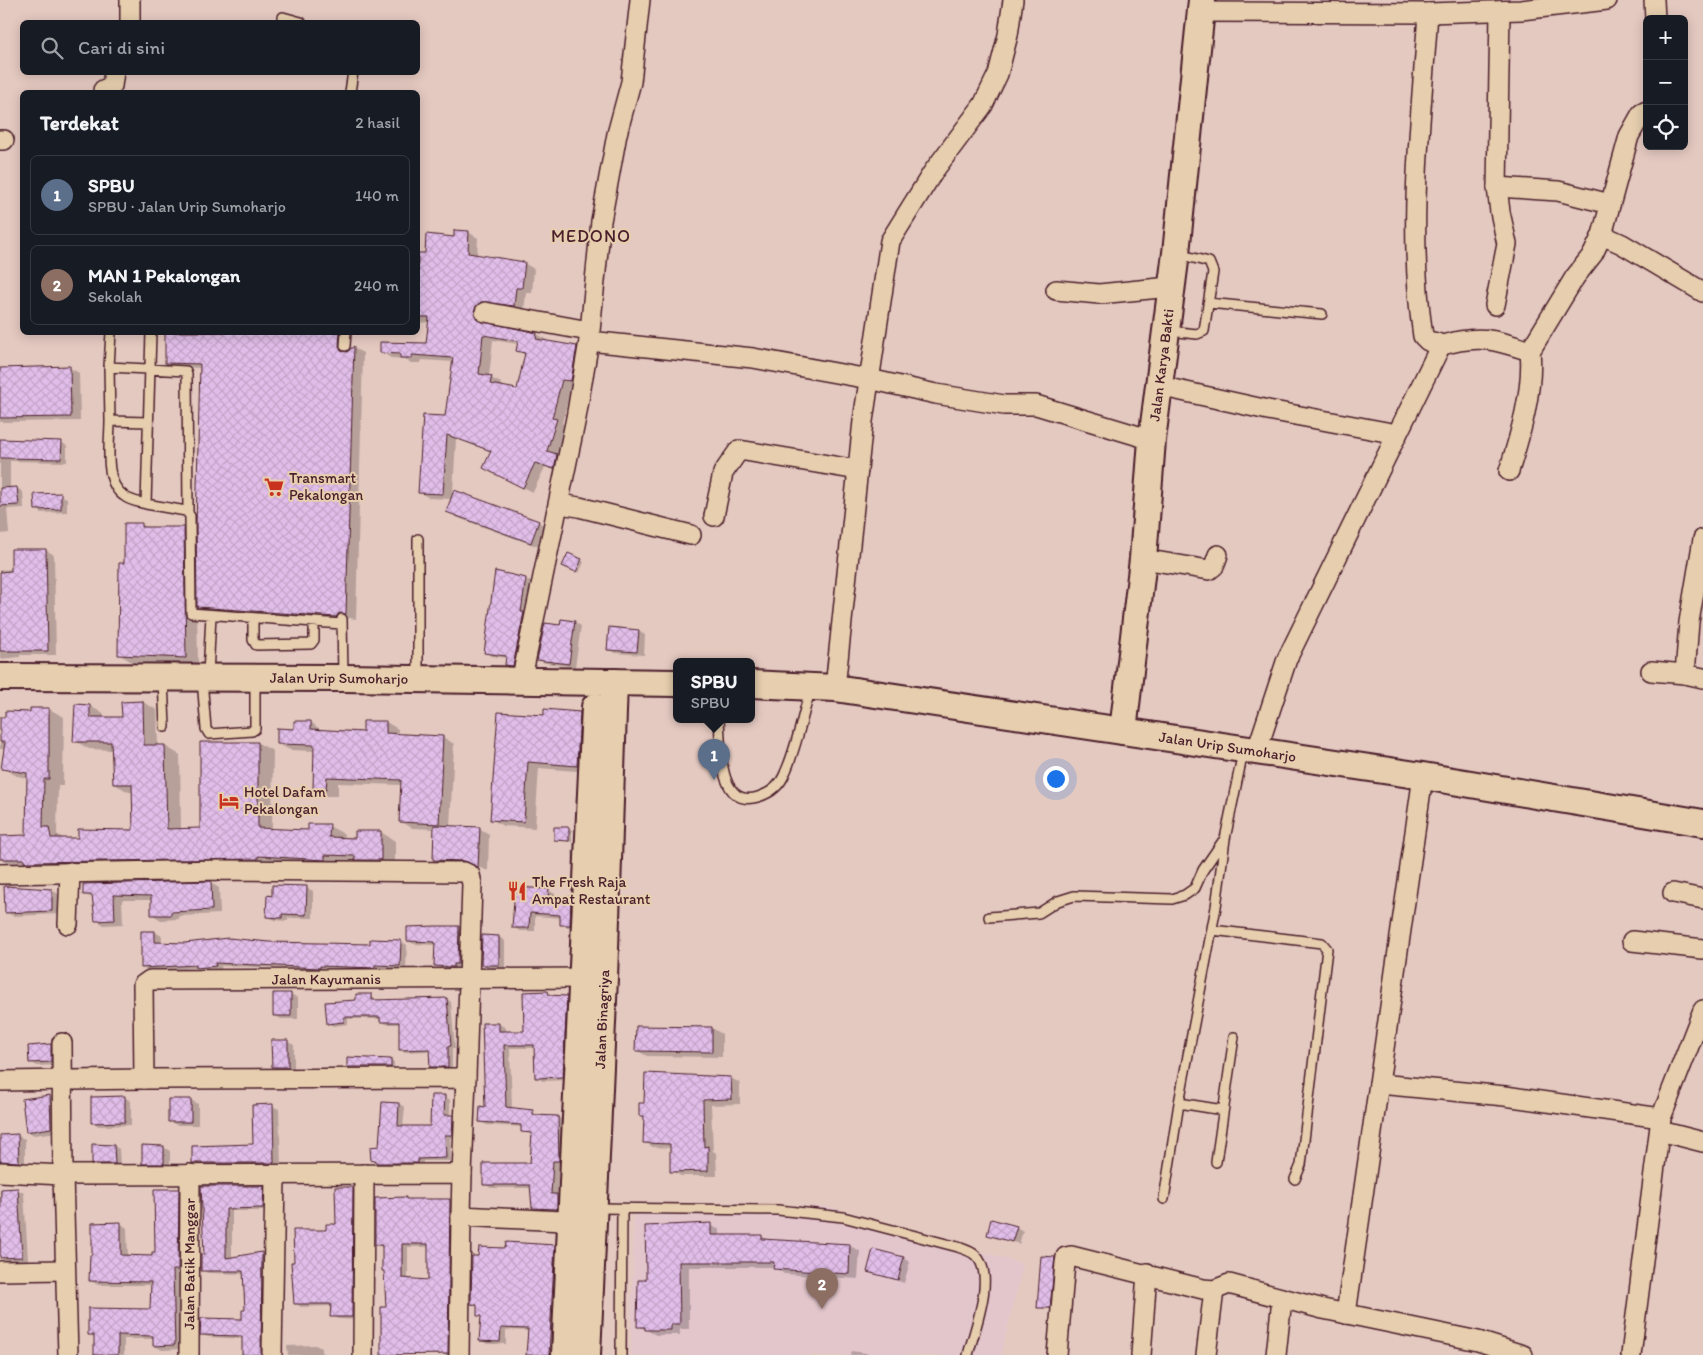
<!DOCTYPE html>
<html lang="id">
<meta charset="utf-8">
<style>
body{margin:0;font-family:Itim,sans-serif;background:#20242c;color:#f1f3f6}
.controls{position:absolute;right:15px;top:15px;display:grid;overflow:hidden;border-radius:8px;box-shadow:0 2px 12px #0003}
.controls button{width:45px;height:45px;display:grid;place-items:center;padding:0;border:0;border-bottom:1px solid #363941;background:#171b24;color:#f1f3f6;font:25px sans-serif}
.you{position:absolute;left:1055px;top:778px;width:18px;height:18px;margin:-12px;border:4px solid #fff;border-radius:50%;background:#1a73e8;box-shadow:0 0 0 8px #1a73e833}
.badge{display:grid;place-items:center;width:32px;height:32px;border-radius:50%;background:#c8321e;color:#fff;font-size:16px;font-weight:700}
.pin{position:absolute;translate:-50% -41px;filter:drop-shadow(0 1px 2px #0008)}
.pin::after{content:'';position:absolute;top:26px;width:18px;height:15px;background:inherit;clip-path:polygon(0 0,100% 0,50% 100%)}
.popup{position:absolute;left:673px;top:658px;width:82px;height:65px;box-sizing:border-box;display:grid;place-content:center;border-radius:8px;background:#171b24;filter:drop-shadow(0 1px 4px #0005);font-size:16px;white-space:nowrap;color:#9ea1a6}
.popup b{font-size:19px;color:#f1f3f6}
.popup::after{content:'';position:absolute;left:50%;top:100%;margin-left:-10px;border:10px solid transparent;border-top-color:#171b24}
.list{margin:0;padding:0;list-style:none}
h2{display:flex;justify-content:space-between;align-items:center;height:65px;margin:0;padding:0 20px;font-size:21px}
h2 small{font-size:16px;font-weight:400;color:#9ea1a6}
.list li{display:grid;grid-template-columns:32px 1fr auto;gap:15px;align-items:center;box-sizing:border-box;height:80px;margin:0 10px 10px;padding:0 10px;border:1px solid #363941;border-radius:8px}
.list b{display:block;font-size:19px;white-space:nowrap}
.list p{margin:0;font-size:16px;white-space:nowrap;color:#9ea1a6}
.list em{font-size:16px;font-style:normal;color:#9ea1a6}
.icon{flex:none;width:28px;height:28px;fill:none;stroke:currentColor;stroke-width:2;stroke-linecap:round;stroke-linejoin:round}
.map{position:relative;flex:none;width:1703px;height:1355px;overflow:hidden}
.search{position:absolute;background:#171b24;box-shadow:0 2px 12px #0003;left:20px;top:20px;width:400px;height:55px;display:flex;align-items:center;gap:12px;box-sizing:border-box;padding:0 18px;border-radius:8px;color:#9ea1a6;font-size:19px}
.panel{position:absolute;background:#171b24;box-shadow:0 2px 12px #0003;left:20px;top:90px;width:400px;height:245px;border-radius:8px}
.map>svg:first-child{display:block}
.built{fill:#e3c6cc}
.shadow{fill:#0003;fill-rule:evenodd}
.building{fill:url(#building-cross-hatch);stroke:#4a1f2b;fill-rule:evenodd}
.lines{fill:none;stroke-linecap:round;stroke-linejoin:round}
.lane-casing{stroke:#4a1f2b;stroke-width:12}
.street-casing{stroke:#4a1f2b;stroke-width:22}
.secondary-casing{stroke:#4a1f2b;stroke-width:30}
.lane{stroke:#e6ceae;stroke-width:9}
.street{stroke:#e6ceae;stroke-width:19}
.secondary{stroke:#e6ceae;stroke-width:26}
.labels{text-anchor:middle;stroke-width:4;stroke-linejoin:round;paint-order:stroke}
.street-label{font-size:15px;fill:#4a1f2b;stroke:#e6ceae}
.poi-label{font-size:15px;fill:#4a1f2b;stroke:#e6ceae;text-anchor:start}
.quarter-label{font-size:18px;letter-spacing:1px;fill:#4a1f2b;stroke:#e6ceae}
</style>
<div class="map">
<svg width="1703" height="1355" viewBox="0 0 1703 1355">
<defs>
<pattern id="building-cross-hatch" width="8" height="8" patternUnits="userSpaceOnUse" patternTransform="scale(1.25)"><rect width="8" height="8" fill="#e1bee9"/><path d="M0 0l8 8M0 8l8-8" fill="none" stroke="#c3a3c8"/></pattern>
</defs>
<rect width="100%" height="100%" fill="#e4c9c0"/>
<filter id="ink" filterUnits="userSpaceOnUse"><feTurbulence type="fractalNoise" baseFrequency=".02" numOctaves="2"/><feDisplacementMap in="SourceGraphic" scale="10" xChannelSelector="R" yChannelSelector="G"/><feConvolveMatrix kernelMatrix="1 2 1 2 8 2 1 2 1" color-interpolation-filters="sRGB"/></filter>
<g filter="url(#ink)">
<path class="built" d="M634,1203L829,1207L1023,1264L1001,1355H631Z"/>
<path class="shadow" d="M468,232L478,238L477,256L524,263L534,269L532,293H526L524,311H486L484,322L487,325L537,334L547,340L546,342L576,348L586,353L580,386L572,384L562,423L566,426L557,456L566,461L564,473L545,467L533,492L494,473L492,452L456,439L453,492L538,522L549,528L542,548L458,518L448,512L452,499L429,498L419,492L446,418L454,362L422,360L421,363H411L404,359L391,358L381,352L427,345L430,322L418,323V254H426ZM493,340L518,344L517,351L525,355L518,390L500,387L501,383L489,377Z
M167,332H353L349,337V351L354,348L363,353L356,619L349,618L346,622L208,612L197,605L198,664L132,662L120,655L125,564L141,524L149,528H184L198,537L201,368L176,367L166,362Z
M70,368L79,373L80,421L0,422V369Z
M0,440L61,442L67,446V462L10,461V489L17,488L23,492L24,508L7,509L9,533L0,534Z
M60,495L67,498V512L42,513L36,509Z
M46,550L54,555L56,655H20V657L0,659V570L12,569Z
M569,555L584,562L579,573L566,567Z
M496,573L526,579L532,583L519,668L506,664L507,658L491,656L485,652Z
M574,622L581,626L575,667L545,663L539,659L561,626Z
M638,631L645,635L644,655L615,653L608,649Z
M143,702L157,710L158,746H165L180,755L181,830L201,829L258,743L273,751L272,830L309,831L329,826L344,834V839L356,840L381,832L395,841V868L13,867L0,859V838L27,836L28,778L17,776L2,768L5,749H0V719L49,709L64,717L63,786H58L57,834L64,839H80L134,831L133,792H129L114,784L113,750L89,749L75,741L90,706L104,714V718L123,719Z
M579,713L591,720L589,772L539,768L535,828L503,826L491,819L545,716Z
M311,722L322,731L364,733L386,722L398,729V735L443,737L454,744L450,827L479,828L489,834L488,871L476,866H445L434,860L435,829L412,828L400,821L402,785L338,783V796H326L314,789L315,751L290,750L278,744Z
M569,828L572,830V842L555,840Z
M572,849L580,852L579,871L573,867Z
M211,883L219,888L220,914L179,916V919L161,920L153,915L152,900H122L123,924L104,925L96,920L94,899L84,894Z
M307,888L313,891V918H288V921L274,920L267,917L273,897Z
M52,890L58,894L59,914L13,916L6,912Z
M548,890L555,894L554,898H571L577,901L576,928H568L562,924V918L535,916V931H520L514,928Z
M459,927L465,931L464,967H460V970L442,969L436,966V945L414,944L408,941V928Z
M155,932L162,936V943L371,945L401,941L407,945L406,969L381,968V971L221,966L222,970L204,971L199,968L149,971L143,968Z
M499,937L505,941V968H489L482,964Z
M548,993L573,1001L569,1080L543,1081L536,1077L535,1048H510L512,1109L533,1111L539,1117H558L564,1121L565,1164L559,1163L557,1195L564,1199L563,1212L539,1211L533,1207L532,1188H491L484,1184L531,1165L534,1135L522,1131V1127L487,1125L480,1122L486,1108L483,1025L499,1024L506,1028V1032H526Z
M274,994H291L298,998V1019H281L274,1015Z
M358,996H372L377,1001L447,999L451,1002L455,1048H452V1069H436L431,1066V1051L405,1052L400,1049V1024H386L381,1021V1019H348V1024L333,1026L328,1023L358,1001Z
M637,1027L712,1028L722,1034V1057L647,1056L636,1050Z
M288,1042L294,1045V1070H280L273,1067Z
M50,1046L57,1050V1065L37,1066L31,1062Z
M391,1061L394,1062V1068L348,1066Z
M731,1078L740,1083V1104L711,1105L713,1151L716,1153L717,1176H681L672,1171L671,1148L653,1147L644,1142L645,1118L640,1115L645,1104Z
M50,1096L56,1100L58,1132L34,1135L27,1131Z
M445,1096L450,1100V1116L458,1120L457,1137L450,1138L451,1161H423V1165L383,1166L372,1160L381,1147L399,1104L405,1107L403,1127H431Z
M124,1097L131,1101V1125L99,1126L92,1122Z
M191,1100L198,1104V1125H176L170,1121Z
M272,1106L279,1109L281,1166H199L193,1162L254,1145Z
M0,1136H18L25,1139V1165L0,1168Z
M114,1146L119,1149L120,1166H99L94,1163Z
M163,1147L170,1151V1167H150L144,1163Z
M202,1187H263L269,1190V1211H232V1258L262,1254L268,1257L266,1355H245L243,1339L208,1337L202,1334L243,1321L246,1311L245,1274L208,1273L202,1270L206,1255Z
M352,1188L358,1191V1320L338,1319L332,1316V1306L301,1307L295,1303V1263L327,1231L337,1225Z
M0,1190H18L24,1193L28,1260L6,1261L0,1257Z
M178,1190L185,1194L182,1349L162,1350L155,1346L154,1339H124V1355H95V1338L89,1334L152,1310V1285H98L91,1281L120,1223L127,1228L128,1257H153Z
M450,1201L456,1204L454,1355H383L382,1308L387,1309L386,1272L383,1271V1248L376,1244ZM408,1247H430V1281L408,1280Z
M710,1225L720,1230V1237L761,1236L769,1240L850,1246L860,1251L858,1279L784,1274L775,1267H689V1329H680V1335H656L638,1326L647,1281Z
M1016,1227L1023,1231L1019,1244L988,1234Z
M555,1246L561,1249L555,1355H528L529,1331L506,1330V1344H487L481,1340L482,1317L478,1315V1307L472,1304L506,1249Z
M903,1258L910,1262L904,1283L868,1271Z
M1054,1258L1057,1260L1052,1309L1041,1308L1038,1307Z
M315,1345L322,1348V1355H288L287,1346Z
M851,1351L866,1353L869,1355H850Z"/>
<path class="building" d="M454,230L469,231L468,253L525,262L522,288H516L514,306L481,302L474,310L477,320L537,333L536,339L577,346L571,381L562,380L552,418L557,419L547,451L557,454L554,469L535,463L523,488L483,468L491,451L447,435L443,494L418,493L423,415L445,416L453,358L412,355V358H400V354L380,353V342L426,343L429,317H418V253H425L426,234L454,237ZM483,335L518,341L516,351L525,353L517,389L490,384L492,376L479,374Z
M165,332H340L339,346L341,351L347,352L354,346L346,614L339,613L336,617L197,607L196,527L200,364L165,363Z
M70,366L71,417L0,418V368Z
M0,439L62,441L61,459L0,458Z
M17,487L19,505L0,506V488Z
M454,490L539,521L531,543L446,512Z
M61,493V509L35,510L34,494Z
M124,523H142V527H184L186,658L118,655L119,563H124Z
M11,549H46L48,651H0V572L11,571Z
M568,553L582,559L576,572L562,566Z
M495,571L526,578L521,612H524L513,666L505,665L506,656L484,653Z
M561,619L575,621L569,664L537,660L545,623L560,625Z
M609,627L639,630L637,652L607,650Z
M143,701L144,745H165L167,829L200,828V742H258V828L308,830V824H330L329,837L355,838V831H381V860H355V856L325,855V860L258,856V859L24,862V859H0V836L26,835L27,773L1,769L5,742H0V717H5V711L30,712V708H49V779H44L43,827H49L51,838H78V829L133,830L132,784H113L111,742H73L75,704L90,705V717H122L121,702Z
M544,709L580,712L577,766L528,762L524,822L490,820L498,712L544,715Z
M294,721H311V729L363,732V721H386V733L443,736L439,824L399,822L401,780L327,777L326,790H313L314,745L277,744V728L294,729Z
M434,825L480,827L478,867L465,861L433,860Z
M554,827H569V841L554,840Z
M211,881L212,910L171,912V915H151V896L114,895L115,920L95,921L92,895H83V884Z
M272,885L307,886L306,915L282,914V918L266,917L267,895L272,896Z
M4,886L52,889V911L5,913Z
M515,887L549,889L548,896L571,897L570,925H560V915L530,913L529,928H512Z
M436,926H459L458,964H454V967L434,966L435,942L407,941V927Z
M141,931H155V942L185,943L228,938L269,942L370,944V939L401,940L400,966L375,965V968L320,966V968L215,963L216,966L196,968V965L141,968Z
M482,935L499,936V965H481Z
M548,991L549,995L567,996L563,1077L535,1078L534,1045H504L506,1107L533,1110V1115L558,1116L559,1161H553L551,1194H557V1209L532,1208L530,1185H483V1163H530L532,1133L521,1132V1125L479,1122L480,1106L485,1107L482,1023H499V1031H524L523,992Z
M273,993H291V1016H273Z
M356,994H372V1000L447,998L451,1046H448V1067H430L429,1049L399,1050V1022H380V1017H344V1022L327,1024L325,1002L356,1000Z
M636,1026L712,1027V1052L635,1051Z
M271,1040H288V1067H272Z
M51,1044V1062L29,1063L28,1046Z
M347,1057L391,1059V1067H347Z
M645,1073L731,1077L732,1099L703,1100L704,1147L708,1146V1171L670,1172V1144L643,1143L644,1116H639V1103H644Z
M50,1095L51,1128L26,1132L22,1099Z
M431,1095H445L444,1115H453L452,1135H445L446,1158L418,1159V1163H376V1160L371,1161L370,1147L379,1146L382,1102L399,1103L398,1126H430Z
M125,1096V1122L91,1123V1097Z
M168,1099H191V1122H168Z
M273,1104L274,1163H192V1146L253,1144L252,1105Z
M18,1134L19,1162L0,1161V1135Z
M92,1144L114,1145L115,1164H92Z
M142,1145L164,1146V1164H142Z
M201,1186H264L263,1208L226,1209V1258L262,1252L261,1355H242V1336L200,1335L201,1318L242,1319V1310H245L243,1271H201V1254H204Z
M335,1187H353L352,1317H330L331,1304H294L291,1262H294L293,1230H326V1224H336Z
M18,1188L22,1257L0,1258L1,1189Z
M154,1189H179L178,1270H173L175,1345L153,1346V1336L118,1335V1355H94V1335H88V1308L150,1309L151,1282L89,1281L90,1255H92V1223L121,1222V1255L152,1256V1252H155Z
M406,1197V1199H450L448,1354L381,1355V1307H386L384,1271H382V1245H375V1198ZM402,1244H428V1280L402,1278Z
M991,1219L1017,1226L1012,1242L987,1235Z
M711,1223V1235H762V1239L850,1244L849,1274L773,1269L774,1262H679L680,1324H671V1330H645V1327H637L638,1280H646V1272L645,1226Z
M506,1242L555,1245L549,1355H526L528,1329L501,1328L500,1342L479,1341L481,1316H477V1305L471,1304L472,1256H478L479,1247L505,1248Z
M873,1249L904,1257L898,1280L867,1272Z
M1041,1256L1055,1257L1050,1308H1037Z"/>
<g class="lines">
<defs>
<path id="lane" d="M283,17L301,22
M350,92L353,72
M1208,303L1322,314
M1169,331L1197,334L1204,331L1213,272L1209,262L1178,254
M111,332L109,367L186,371L187,374L188,513
M151,332L146,504L186,511L190,516L191,613L342,624
M345,346L346,332
M109,367L110,421L148,422
M110,421C110,443 103,482 124,496C130,501 139,502 146,504
M418,539V677
M253,618V640L256,645L311,644L314,640V622
M342,619L343,676
M208,675L211,615
M163,679L165,727
M202,679L206,729L209,734L252,731L255,729V679
M719,719C721,744 717,809 758,797C771,793 780,786 785,773C797,747 802,716 811,688
M989,917L1039,913L1058,901L1074,896L1172,899L1185,895L1195,888L1203,870L1223,841
M1212,930L1322,943L1327,949L1301,1165L1295,1179
M1179,1103L1223,1110
M1216,1162L1234,1037
M1164,1199L1179,1103L1216,907L1225,839L1243,752
M596,1208L778,1210L843,1217L958,1247C963,1249 971,1251 975,1255C997,1273 974,1331 968,1355
M621,1355L622,1209"/>
<g id="street">
<path d="M130,0V22"/>
<path d="M1654,0L1655,19"/>
<path d="M1201,12L1428,13L1521,10L1607,0"/>
<path d="M103,90L112,86L114,72"/>
<path d="M0,140H4"/>
<path d="M1497,187L1558,191L1610,204"/>
<path d="M1602,235L1622,244L1703,292"/>
<path d="M1056,290L1099,294L1170,287"/>
<path d="M1495,305L1507,244L1500,212L1497,187L1500,11"/>
<path d="M485,312L589,331"/>
<path d="M589,341L753,358L869,379L936,394L1004,405H1036L1152,440"/>
<path d="M1439,346C1478,334 1493,339 1530,351"/>
<path d="M1159,386L1268,410L1397,434"/>
<path d="M1509,471C1520,436 1534,388 1530,351L1575,277L1593,254L1602,235L1629,136L1642,113L1647,111"/>
<path d="M560,504L579,507L691,535"/>
<path d="M714,516L723,473L739,450L858,470"/>
<path d="M1703,539L1689,622L1685,674L1703,678"/>
<path d="M1143,559L1209,570L1214,566L1218,555"/>
<path d="M1651,671L1685,674"/>
<path d="M521,682L576,418L589,341L601,221L617,134L631,82L640,0"/>
<path d="M835,688L863,421L890,241L933,172L983,105L998,74L1008,35L1013,0"/>
<path d="M1257,750L1287,659L1438,351L1437,343L1428,341L1423,336C1407,229 1421,120 1428,13"/>
<path d="M0,874L224,870L464,872L470,875L472,884L466,1078"/>
<path d="M1673,893L1703,899"/>
<path d="M68,924L70,872"/>
<path d="M1632,941L1703,949"/>
<path d="M62,1043L63,1175L68,1355"/>
<path id="s1" d="M144,1079L143,985L150,980L594,978"/>
<path d="M0,1081L144,1079L466,1078L462,1174"/>
<path d="M1379,1084L1505,1096L1661,1118"/>
<path d="M1660,1131L1703,1142"/>
<path d="M0,1172L63,1175L462,1174L461,1216L583,1222"/>
<path d="M0,1271L65,1270"/>
<path d="M1346,1314L1423,776"/>
<path id="s2" d="M189,1355L190,1174"/>
<path d="M272,1355L275,1176"/>
<path d="M363,1355L364,1174"/>
<path d="M459,1355L461,1216"/>
<path d="M1057,1355L1065,1263L1066,1257L1071,1256L1203,1289L1214,1290L1229,1284L1323,1309L1478,1341L1523,1355"/>
<path d="M1141,1355L1147,1273"/>
<path d="M1206,1355L1214,1290"/>
<path d="M1276,1355L1282,1299"/>
<path d="M1631,1355L1661,1118L1703,1010"/>
</g>
<g id="secondary">
<path id="s3" d="M0,677L344,678L676,683"/>
<path id="s4" d="M752,684L835,688L1423,776L1703,823"/>
<path id="s5" d="M1123,731L1143,559L1152,440L1176,253L1202,0"/>
<path d="M565,1355L595,707"/>
<path id="s6" d="M587,1355L604,978L614,682"/>
</g>
</defs>
<use href="#lane" class="lane-casing"/>
<use href="#street" class="street-casing"/>
<use href="#secondary" class="secondary-casing"/>
<use href="#lane" class="lane"/>
<use href="#street" class="street"/>
<use href="#secondary" class="secondary"/>
</g>
</g>
<defs>
<symbol id="supermarket-bare" viewBox="-9 -9 18 18"><path d="M-6-5.5h2.5l.6 2H6L4.5 2H-2.5L-4.4-4H-6ZM-1.5 3.2a1.3 1.3 0 1 0 .1 0ZM3 3.2a1.3 1.3 0 1 0 .1 0Z" fill="#c8321e" stroke="#e6ceae" stroke-width="2.5" paint-order="stroke"/></symbol>
<symbol id="hotel-bare" viewBox="-9 -9 18 18"><path d="M-6-4.5h1.5V1H6V5H4.5V3h-9V5H-6ZM-4 0a1.8 1.8 0 1 1 3.6 0ZM.5 0V-2.5h3Q6-2.5 6 0Z" fill="#c8321e" stroke="#e6ceae" stroke-width="2.5" paint-order="stroke"/></symbol>
<symbol id="restaurant-bare" viewBox="-9 -9 18 18"><path d="M-5-6h1v4h1v-4h1v4h1v-4h1v5L-1.5 .5V6h-2V.5L-5-1ZM5-6V6H3V1.5H1.5Q1.5-4 5-6Z" fill="#c8321e" stroke="#e6ceae" stroke-width="2.5" paint-order="stroke"/></symbol>
</defs>
<g fill-rule="evenodd">
<use href="#supermarket-bare" x="260" y="473" width="28" height="28"/>
<use href="#hotel-bare" x="215" y="787" width="28" height="28"/>
<use href="#restaurant-bare" x="503" y="877" width="28" height="28"/>
</g>
<g class="labels">
<g class="street-label">
<text dy="5" stroke="none"><textPath href="#s5" startOffset="368">Jalan Karya Bakti</textPath></text>
<text dy="5" stroke="none"><textPath href="#s3" startOffset="339">Jalan Urip Sumoharjo</textPath></text>
<text dy="5" stroke="none"><textPath href="#s4" startOffset="480">Jalan Urip Sumoharjo</textPath></text>
<text dy="5" stroke="none"><textPath href="#s1" startOffset="279">Jalan Kayumanis</textPath></text>
<text dy="5" stroke="none"><textPath href="#s6" startOffset="336">Jalan Binagriya</textPath></text>
<text dy="5" stroke="none"><textPath href="#s2" startOffset="91">Jalan Batik Manggar</textPath></text>
</g>
<g class="poi-label">
<text x="289" y="483">Transmart<tspan x="289" dy="17">Pekalongan</tspan></text>
<text x="244" y="797">Hotel Dafam<tspan x="244" dy="17">Pekalongan</tspan></text>
<text x="532" y="887">The Fresh Raja<tspan x="532" dy="17">Ampat Restaurant</tspan></text>
</g>
<g class="quarter-label">
<text x="591" y="242">MEDONO</text>
</g>
</g>
</svg>
<div class="controls">
<button>+</button>
<button>−</button>
<button><svg class="icon" aria-label="locate" viewBox="0 0 24 24"><circle cx="12" cy="12" r="6"/><path d="M12 2v4M12 18v4M2 12h4M18 12h4"/></svg></button>
</div>
<div class="you"></div>
<div class="pin badge" style="left:714px;top:780px;background:#5c6f8a">1</div>
<div class="popup"><b>SPBU</b>SPBU</div>
<div class="pin badge" style="left:822px;top:1309px;background:#8d6e63">2</div>
<div class="search"><svg class="icon" aria-label="search" viewBox="0 0 24 24"><circle cx="10" cy="10" r="6"/><path d="M15 15l6 6"/></svg>Cari di sini</div>
<section class="panel">
<h2>Terdekat<small>2 hasil</small></h2>
<ul class="list">
<li><span class="badge" style="background:#5c6f8a">1</span><div><b>SPBU</b><p>SPBU · Jalan Urip Sumoharjo</p></div><em>140 m</em></li>
<li><span class="badge" style="background:#8d6e63">2</span><div><b>MAN 1 Pekalongan</b><p>Sekolah</p></div><em>240 m</em></li>
</ul>
</section>
</div>
